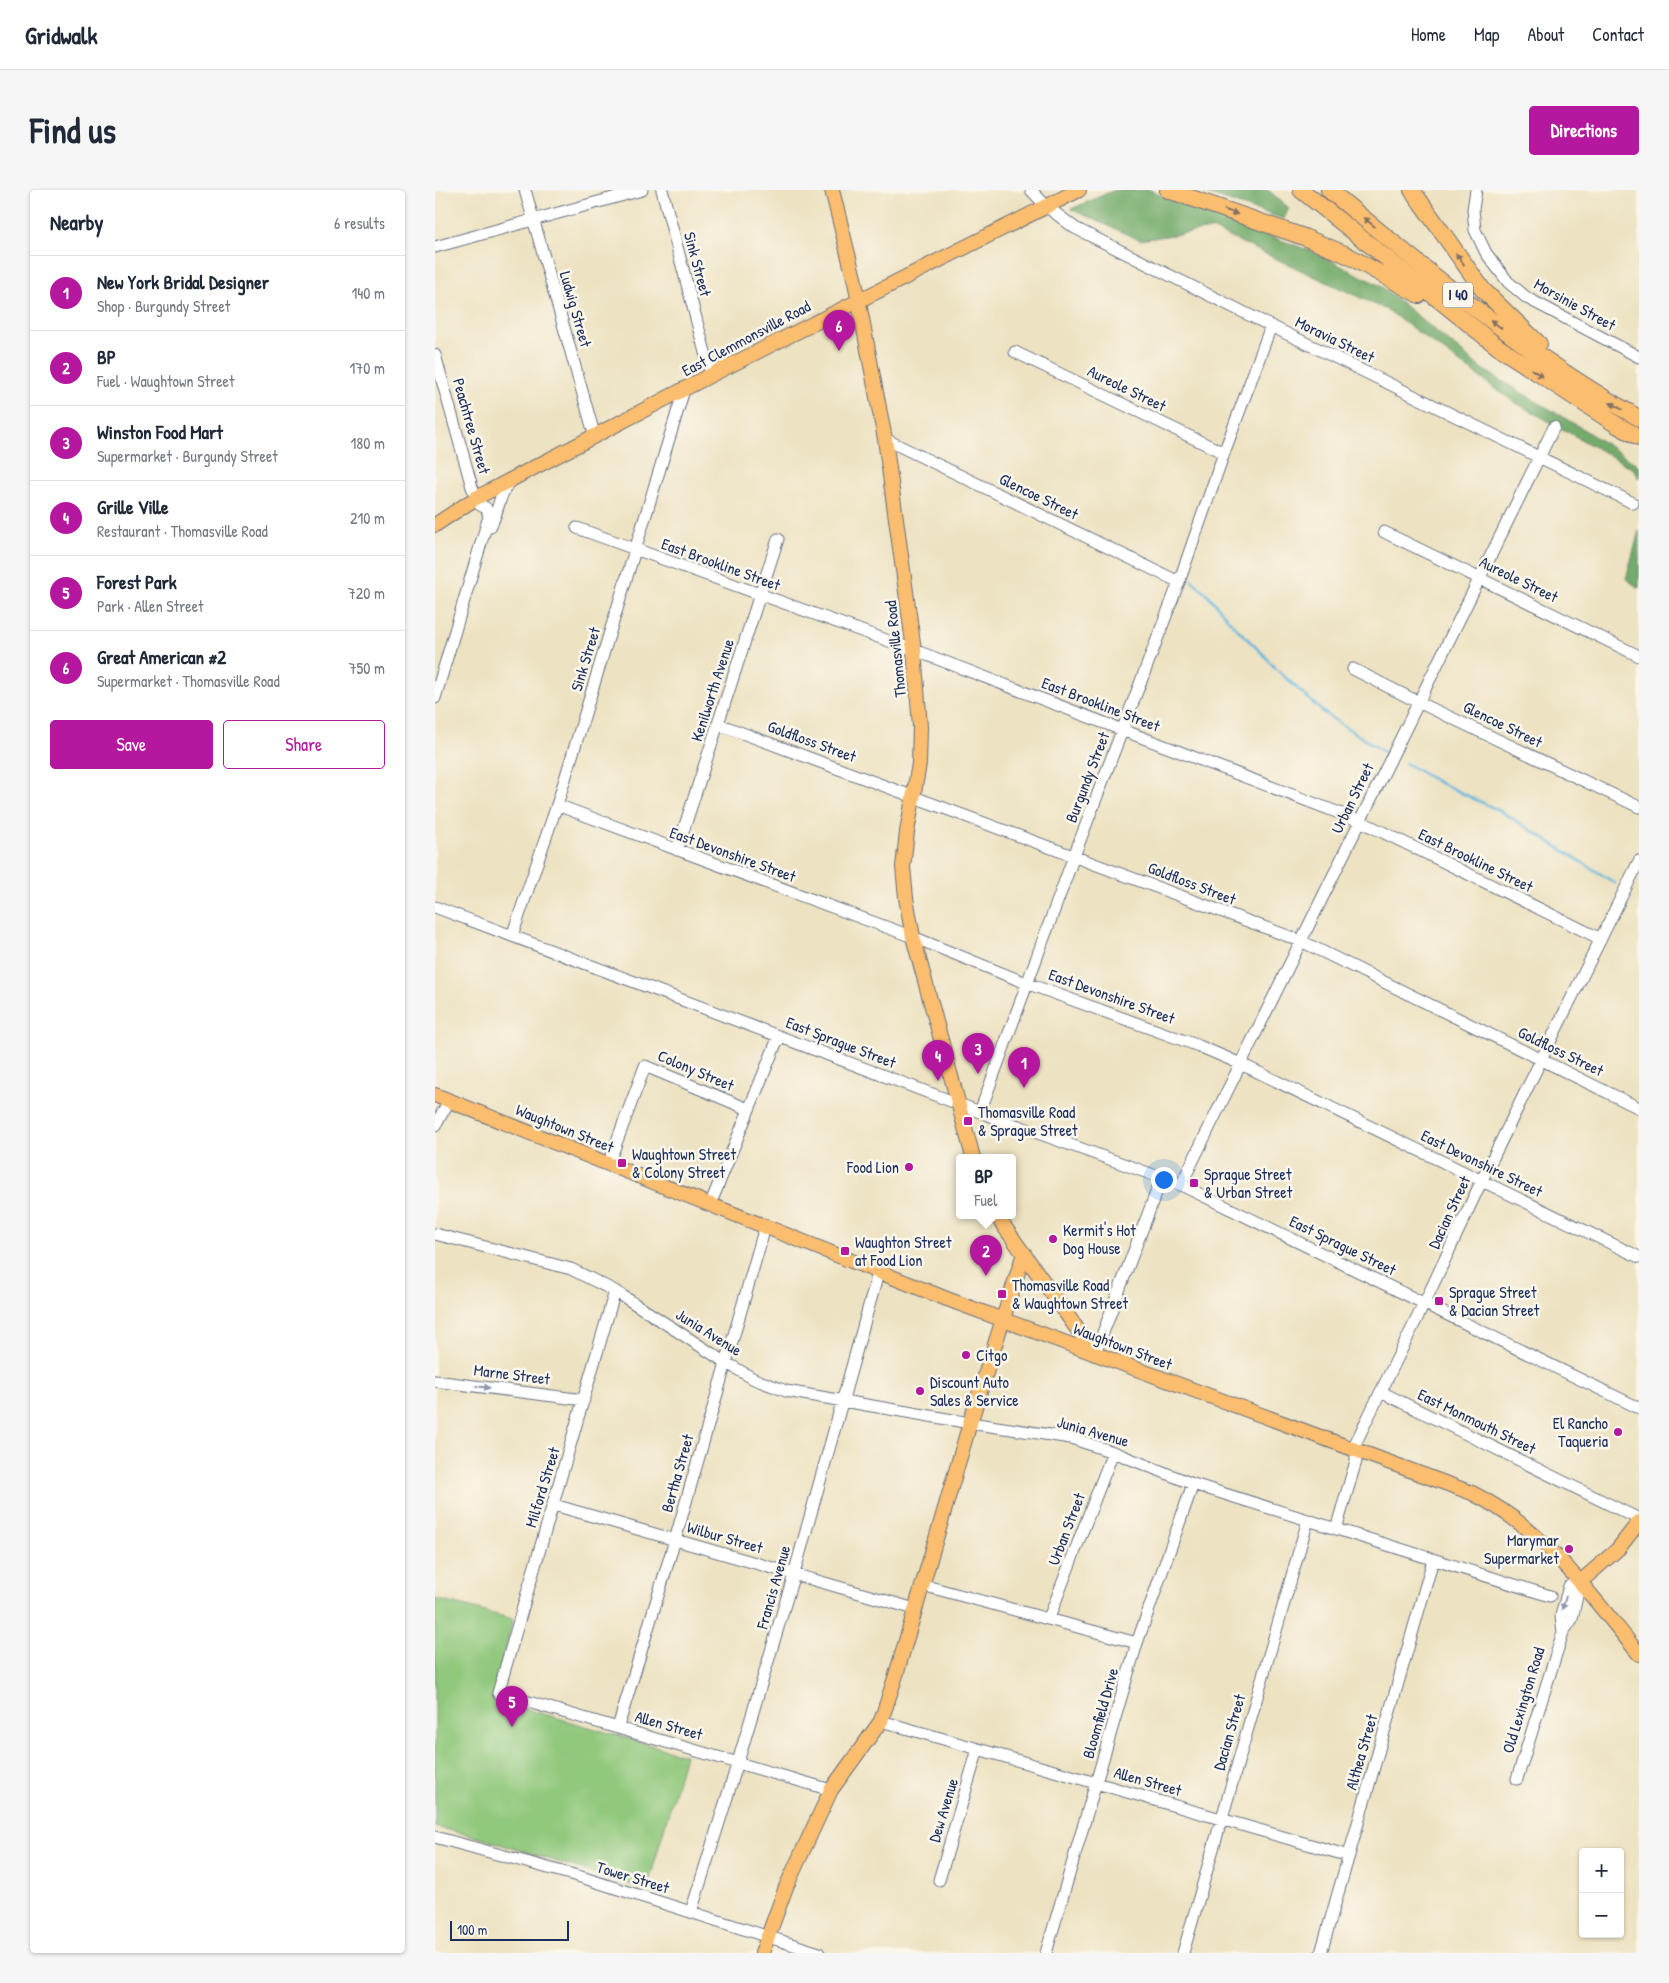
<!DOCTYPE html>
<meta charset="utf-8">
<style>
body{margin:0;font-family:"Patrick Hand",sans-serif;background:#f6f6f7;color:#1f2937}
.controls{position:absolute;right:15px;bottom:15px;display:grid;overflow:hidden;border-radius:5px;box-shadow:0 1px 4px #0004}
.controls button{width:45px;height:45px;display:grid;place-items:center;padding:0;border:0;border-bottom:1px solid #e0e1e3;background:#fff;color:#1f2937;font:25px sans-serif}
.scale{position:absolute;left:15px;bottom:12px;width:119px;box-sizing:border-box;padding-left:5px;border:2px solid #1b2f5e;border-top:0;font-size:14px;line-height:18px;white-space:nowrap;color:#1b2f5e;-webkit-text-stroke:4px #fbf7ec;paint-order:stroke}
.you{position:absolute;left:728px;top:989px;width:18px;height:18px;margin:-12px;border:4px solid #fff;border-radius:50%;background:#1a73e8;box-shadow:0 0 0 8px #1a73e833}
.badge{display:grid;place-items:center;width:32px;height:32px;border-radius:50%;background:#b5179e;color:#fff;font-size:16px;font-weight:700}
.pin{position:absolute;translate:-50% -41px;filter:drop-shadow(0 1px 2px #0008)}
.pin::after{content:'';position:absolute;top:26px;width:18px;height:15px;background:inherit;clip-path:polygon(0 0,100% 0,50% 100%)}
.popup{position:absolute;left:521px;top:964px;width:60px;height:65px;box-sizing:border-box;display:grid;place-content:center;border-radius:5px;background:#fff;filter:drop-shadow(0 1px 4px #0005);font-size:16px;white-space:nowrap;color:#747a83}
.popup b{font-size:19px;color:#1f2937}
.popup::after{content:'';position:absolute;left:50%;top:100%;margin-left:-10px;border:10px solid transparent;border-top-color:#fff}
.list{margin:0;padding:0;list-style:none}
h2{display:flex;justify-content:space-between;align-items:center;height:65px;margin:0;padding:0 20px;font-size:21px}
h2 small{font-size:16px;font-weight:400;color:#747a83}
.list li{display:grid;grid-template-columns:32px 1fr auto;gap:15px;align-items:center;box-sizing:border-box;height:75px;padding:0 20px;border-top:1px solid #e0e1e3}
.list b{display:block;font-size:19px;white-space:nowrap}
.list p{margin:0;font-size:16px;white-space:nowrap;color:#747a83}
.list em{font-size:16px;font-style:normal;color:#747a83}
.actions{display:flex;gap:10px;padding:15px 20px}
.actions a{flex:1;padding:11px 0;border:1px solid #b5179e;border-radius:5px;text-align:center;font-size:18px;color:#b5179e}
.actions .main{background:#b5179e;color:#fff}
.map{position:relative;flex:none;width:1204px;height:1763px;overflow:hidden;border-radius:5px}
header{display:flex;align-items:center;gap:30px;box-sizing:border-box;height:70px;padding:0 25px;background:#fff;border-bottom:1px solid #e0e1e3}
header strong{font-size:24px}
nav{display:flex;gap:28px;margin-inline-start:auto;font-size:18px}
.intro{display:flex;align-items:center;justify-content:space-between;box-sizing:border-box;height:120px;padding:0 30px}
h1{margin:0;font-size:35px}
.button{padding:12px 22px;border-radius:5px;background:#b5179e;color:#fff;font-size:18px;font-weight:700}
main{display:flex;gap:30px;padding:0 30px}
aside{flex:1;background:#fff;border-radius:5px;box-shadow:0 1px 4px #0004}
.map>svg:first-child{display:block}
.green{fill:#90c87c;stroke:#567c6d}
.forest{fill:#74ac6c;stroke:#486e65}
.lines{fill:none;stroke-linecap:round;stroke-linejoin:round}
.stream{stroke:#62b6de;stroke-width:2.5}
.minor-casing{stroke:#646e81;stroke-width:13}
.major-casing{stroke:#646e81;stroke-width:16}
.highway-casing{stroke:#646e81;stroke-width:18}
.minor{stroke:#fff;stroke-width:11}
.major{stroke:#fbbd6e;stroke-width:14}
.highway{stroke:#fbbd6e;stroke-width:16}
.oneway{fill:#806f65}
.oneway2{fill:#8d97ae}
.poi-dot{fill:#b5179e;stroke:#fbf7ec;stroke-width:2}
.labels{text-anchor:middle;stroke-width:5;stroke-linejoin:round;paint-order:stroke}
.shield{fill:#fbf7ec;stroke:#5e6b89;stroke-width:1}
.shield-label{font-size:15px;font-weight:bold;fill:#1b2f5e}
.street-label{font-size:16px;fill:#1b2f5e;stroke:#fbf7ec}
.poi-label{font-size:16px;fill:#1b2f5e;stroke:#fbf7ec;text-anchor:start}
</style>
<header>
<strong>Gridwalk</strong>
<nav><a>Home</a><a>Map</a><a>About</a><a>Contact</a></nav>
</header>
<div class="intro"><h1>Find us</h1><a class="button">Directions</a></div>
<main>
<aside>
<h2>Nearby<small>6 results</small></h2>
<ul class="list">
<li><span class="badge">1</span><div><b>New York Bridal Designer</b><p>Shop · Burgundy Street</p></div><em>140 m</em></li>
<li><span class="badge">2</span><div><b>BP</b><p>Fuel · Waughtown Street</p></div><em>170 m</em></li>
<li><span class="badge">3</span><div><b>Winston Food Mart</b><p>Supermarket · Burgundy Street</p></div><em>180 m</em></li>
<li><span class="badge">4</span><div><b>Grille Ville</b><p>Restaurant · Thomasville Road</p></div><em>210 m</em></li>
<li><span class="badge">5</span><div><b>Forest Park</b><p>Park · Allen Street</p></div><em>720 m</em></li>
<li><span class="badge">6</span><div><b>Great American #2</b><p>Supermarket · Thomasville Road</p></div><em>750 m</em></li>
</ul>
<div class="actions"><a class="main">Save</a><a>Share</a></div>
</aside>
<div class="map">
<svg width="1204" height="1763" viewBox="0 0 1204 1763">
<rect width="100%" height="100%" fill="#fbf7ec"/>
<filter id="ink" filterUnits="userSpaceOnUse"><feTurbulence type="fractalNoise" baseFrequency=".02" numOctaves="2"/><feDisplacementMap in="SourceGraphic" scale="10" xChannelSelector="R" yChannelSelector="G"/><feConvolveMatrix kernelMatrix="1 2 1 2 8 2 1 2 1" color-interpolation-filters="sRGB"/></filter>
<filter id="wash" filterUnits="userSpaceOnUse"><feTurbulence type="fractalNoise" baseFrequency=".0096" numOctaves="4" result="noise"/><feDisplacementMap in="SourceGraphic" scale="20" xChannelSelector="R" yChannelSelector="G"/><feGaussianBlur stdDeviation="1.12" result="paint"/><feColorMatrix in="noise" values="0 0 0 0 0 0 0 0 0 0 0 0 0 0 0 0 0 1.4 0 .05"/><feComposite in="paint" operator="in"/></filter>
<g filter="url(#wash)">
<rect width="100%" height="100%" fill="#ede2c1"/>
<path class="green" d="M0,1409L78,1429L57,1509L250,1565L212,1699L35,1645L0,1637Z"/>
<path class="forest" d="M680,0H715L737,11L876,61L946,96L1047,179L1148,239L1204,276V288L1197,278L1076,210L954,121L777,39L705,50L636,19Z
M760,0H833L854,18L849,29Z
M1204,341V398L1191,389Z"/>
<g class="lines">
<path class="stream" d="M757,390L775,407L797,434L830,466L839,477L889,523L949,562
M970,573L1001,591L1067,622L1180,693"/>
</g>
</g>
<g filter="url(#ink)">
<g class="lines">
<defs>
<path id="minor" d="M90,0L160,247
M227,0L276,185
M596,0L611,16L640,38L836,136L1198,313
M1041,0L1038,19L1040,40L1051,63L1073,92L1092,108L1204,167
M0,57L207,0
M580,162L789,263
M0,165L37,297L44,314
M450,249L744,392
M55,337C64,322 64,302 75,291
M142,338L479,460L925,631L1166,749
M949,342L1204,466
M918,479L983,512L1204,617
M0,508L52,333L54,326L51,318L45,315
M283,534L866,751L1204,918
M122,615L478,747L591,793L764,856L806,874L1204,1067
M242,660L343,349
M0,717L545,922L746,995L1204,1218
M77,746L122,615L249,200
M545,922L639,666L744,392L789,263L836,136
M0,936L14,911
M173,975L210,876L313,919
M746,995L1119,237
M275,1015L344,846
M0,1044L136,1079L180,1101L290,1172L319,1189L351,1201L535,1233L636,1248L678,1262L758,1294L1115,1406
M180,1101L63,1503L396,1600
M660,1164L727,987
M0,1191L149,1210
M946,1202L1204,1329
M119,1315L480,1419
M901,1339L921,1271V1252L989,1114L1047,990L1204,671
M487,1395L702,1453
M614,1428L678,1262
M446,1531L914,1666
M183,1537L240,1350L330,1037
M1082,1589L1128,1442L1137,1429L1145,1392L1134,1396L1126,1426L1128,1442
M0,1647L146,1687L384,1763
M504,1690L543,1559
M256,1722L303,1572L359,1384L444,1080
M611,1763L702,1453L758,1294
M748,1763L873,1330
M886,1763L998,1370"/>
<path id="major" d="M397,0L420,92L450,249L479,460L485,537L484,574L472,642L468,677L471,708L478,747L538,967
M0,335L41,308L276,185L644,0
M0,905L512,1109L1037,1303C1110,1339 1154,1403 1204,1464
M561,1025L660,1164
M1145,1392L1183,1359L1204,1332
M327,1763L351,1697L396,1600L446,1531L461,1485L535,1233L589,1063"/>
<path id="highway" d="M733,0L869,47L912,65L984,105
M866,0L1063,157L1182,235L1204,247
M894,0C993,81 1092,166 1204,228
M977,0L1048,100L1104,154"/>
</defs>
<use href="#minor" class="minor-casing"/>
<use href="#major" class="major-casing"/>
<use href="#highway" class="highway-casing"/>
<use href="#minor" class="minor"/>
<use href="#major" class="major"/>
<use href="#highway" class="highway"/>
</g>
<defs><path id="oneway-solid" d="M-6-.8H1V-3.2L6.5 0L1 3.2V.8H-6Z" transform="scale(1.25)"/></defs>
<g class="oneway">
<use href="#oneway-solid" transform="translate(796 22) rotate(19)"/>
<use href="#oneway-solid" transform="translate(934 32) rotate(-141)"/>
<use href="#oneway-solid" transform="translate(1025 69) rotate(-126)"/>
<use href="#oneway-solid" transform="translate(1061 134) rotate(-143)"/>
<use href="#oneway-solid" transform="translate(1102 183) rotate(33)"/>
<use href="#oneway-solid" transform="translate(1181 216) rotate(-150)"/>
</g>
<g class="oneway2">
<use href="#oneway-solid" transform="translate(48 1197) rotate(7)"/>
<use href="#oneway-solid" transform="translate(1129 1413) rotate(106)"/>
</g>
</g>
<g class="poi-dot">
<rect x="528" y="926" width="10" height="10" rx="2.5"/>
<rect x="182" y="968" width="10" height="10" rx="2.5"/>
<circle cx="474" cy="977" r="5"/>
<rect x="754" y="988" width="10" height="10" rx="2.5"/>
<circle cx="618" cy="1049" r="5"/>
<rect x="405" y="1056" width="10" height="10" rx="2.5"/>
<rect x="562" y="1099" width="10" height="10" rx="2.5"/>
<rect x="999" y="1106" width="10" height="10" rx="2.5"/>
<circle cx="531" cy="1165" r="5"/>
<circle cx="485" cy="1201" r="5"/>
<circle cx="1183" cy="1242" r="5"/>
<circle cx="1134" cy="1359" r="5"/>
</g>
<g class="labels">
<rect class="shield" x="1008" y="92.5" width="30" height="25" rx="4"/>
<g class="shield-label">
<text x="1023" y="110">I 40</text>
</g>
<g class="street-label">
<text transform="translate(263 74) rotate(75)" y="6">Sink Street</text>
<text transform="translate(1140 114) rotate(29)" y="6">Morsinie Street</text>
<text transform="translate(141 119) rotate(74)" y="6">Ludwig Street</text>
<text transform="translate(311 148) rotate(-28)" y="6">East Clemmonsville Road</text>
<text transform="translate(900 149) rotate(26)" y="6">Moravia Street</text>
<text transform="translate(692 198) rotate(26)" y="6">Aureole Street</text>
<text transform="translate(37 236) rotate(74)" y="6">Peachtree Street</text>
<text transform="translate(604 306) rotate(26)" y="6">Glencoe Street</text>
<text transform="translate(286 374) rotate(20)" y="6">East Brookline Street</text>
<text transform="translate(1084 389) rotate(26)" y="6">Aureole Street</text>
<text transform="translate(460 459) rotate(-96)" y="6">Thomasville Road</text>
<text transform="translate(150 469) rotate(-73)" y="6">Sink Street</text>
<text transform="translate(277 500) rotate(-72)" y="6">Kenilworth Avenue</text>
<text transform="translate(666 514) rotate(21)" y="6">East Brookline Street</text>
<text transform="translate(1068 534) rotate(26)" y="6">Glencoe Street</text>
<text transform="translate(377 551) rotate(20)" y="6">Goldfloss Street</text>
<text transform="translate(652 587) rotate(-69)" y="6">Burgundy Street</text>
<text transform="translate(917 608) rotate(-64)" y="6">Urban Street</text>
<text transform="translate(298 664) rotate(20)" y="6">East Devonshire Street</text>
<text transform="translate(1041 670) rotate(26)" y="6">East Brookline Street</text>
<text transform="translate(757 693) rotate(21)" y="6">Goldfloss Street</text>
<text transform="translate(677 806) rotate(20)" y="6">East Devonshire Street</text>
<text transform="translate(406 852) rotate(21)" y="6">East Sprague Street</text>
<text transform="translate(1126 861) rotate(26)" y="6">Goldfloss Street</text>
<text transform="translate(261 880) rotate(23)" y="6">Colony Street</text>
<text transform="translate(130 938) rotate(22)" y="6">Waughtown Street</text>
<text transform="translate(1047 973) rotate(26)" y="6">East Devonshire Street</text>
<text transform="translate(1014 1022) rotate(-65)" y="6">Dacian Street</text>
<text transform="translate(908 1055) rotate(26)" y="6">East Sprague Street</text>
<text transform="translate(274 1142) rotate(32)" y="6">Junia Avenue</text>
<text transform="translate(688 1156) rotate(21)" y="6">Waughtown Street</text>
<text transform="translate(77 1184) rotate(7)" y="6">Marne Street</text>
<text transform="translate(1042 1231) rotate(26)" y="6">East Monmouth Street</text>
<text transform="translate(658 1241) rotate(16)" y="6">Junia Avenue</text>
<text transform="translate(242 1283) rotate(-74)" y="6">Bertha Street</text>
<text transform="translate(107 1297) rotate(-73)" y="6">Milford Street</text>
<text transform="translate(631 1339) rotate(-69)" y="6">Urban Street</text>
<text transform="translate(290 1347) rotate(16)" y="6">Wilbur Street</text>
<text transform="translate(338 1397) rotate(-74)" y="6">Francis Avenue</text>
<text transform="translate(1088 1510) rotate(-73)" y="6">Old Lexington Road</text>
<text transform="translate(665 1523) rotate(-74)" y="6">Bloomfield Drive</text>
<text transform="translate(234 1535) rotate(16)" y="6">Allen Street</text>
<text transform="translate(794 1542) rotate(-74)" y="6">Dacian Street</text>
<text transform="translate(926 1562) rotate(-74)" y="6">Althea Street</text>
<text transform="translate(713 1591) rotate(16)" y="6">Allen Street</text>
<text transform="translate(508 1620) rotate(-73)" y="6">Dew Avenue</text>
<text transform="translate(198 1687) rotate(17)" y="6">Tower Street</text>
</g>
<g class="poi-label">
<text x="543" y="928">Thomasville Road<tspan x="543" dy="18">&amp; Sprague Street</tspan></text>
<text x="197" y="970">Waughtown Street<tspan x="197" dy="18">&amp; Colony Street</tspan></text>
<text x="464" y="983" text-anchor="end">Food Lion</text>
<text x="769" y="990">Sprague Street<tspan x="769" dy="18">&amp; Urban Street</tspan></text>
<text x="628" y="1046">Kermit's Hot<tspan x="628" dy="18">Dog House</tspan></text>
<text x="420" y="1058">Waughton Street<tspan x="420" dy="18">at Food Lion</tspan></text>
<text x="577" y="1101">Thomasville Road<tspan x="577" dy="18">&amp; Waughtown Street</tspan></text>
<text x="1014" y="1108">Sprague Street<tspan x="1014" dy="18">&amp; Dacian Street</tspan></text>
<text x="541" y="1171">Citgo</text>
<text x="495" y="1198">Discount Auto<tspan x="495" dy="18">Sales &amp; Service</tspan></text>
<text x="1173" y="1239" text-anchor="end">El Rancho<tspan x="1173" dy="18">Taqueria</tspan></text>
<text x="1124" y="1356" text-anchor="end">Marymar<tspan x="1124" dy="18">Supermarket</tspan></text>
</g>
</g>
</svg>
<div class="controls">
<button>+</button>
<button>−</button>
</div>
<div class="scale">100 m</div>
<div class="you"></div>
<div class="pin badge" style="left:589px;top:898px">1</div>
<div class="pin badge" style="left:551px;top:1086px">2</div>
<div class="popup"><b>BP</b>Fuel</div>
<div class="pin badge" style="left:543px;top:884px">3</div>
<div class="pin badge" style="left:503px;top:891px">4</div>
<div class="pin badge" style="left:77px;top:1537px">5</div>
<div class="pin badge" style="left:404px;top:161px">6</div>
</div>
</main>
